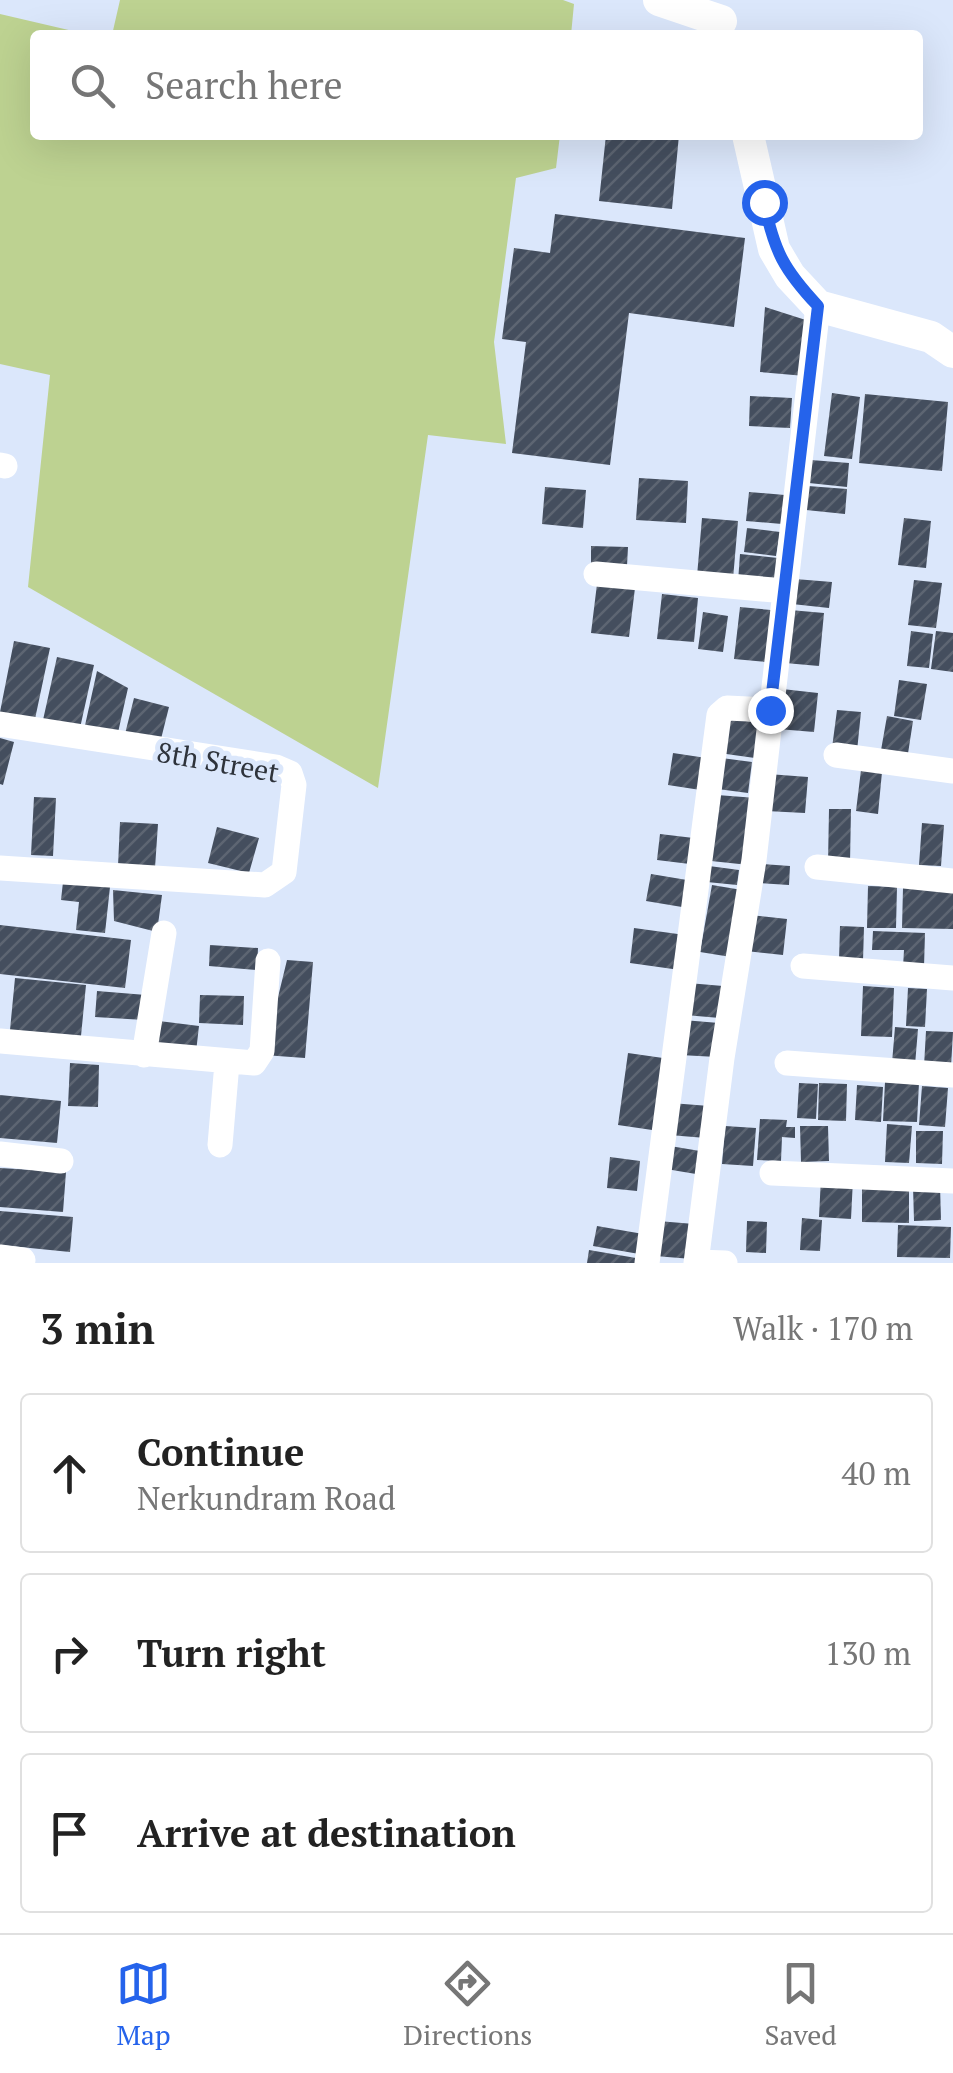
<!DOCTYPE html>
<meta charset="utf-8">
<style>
body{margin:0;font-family:"PT Serif",serif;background:#f2f2f2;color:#222}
.stop{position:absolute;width:30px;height:30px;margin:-22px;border:8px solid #2563eb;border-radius:50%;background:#fff}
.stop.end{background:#2563eb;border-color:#fff;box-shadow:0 2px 10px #0008}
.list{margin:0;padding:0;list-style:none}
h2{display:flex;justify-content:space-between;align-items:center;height:130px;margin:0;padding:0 40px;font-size:42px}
h2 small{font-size:32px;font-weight:400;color:#767676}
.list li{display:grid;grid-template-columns:65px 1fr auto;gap:30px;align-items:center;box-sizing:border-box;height:160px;margin:0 20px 20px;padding:0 20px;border:2px solid #e0e0e0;border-radius:10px}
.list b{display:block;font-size:38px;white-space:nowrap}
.list p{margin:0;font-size:32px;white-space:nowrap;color:#767676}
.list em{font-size:32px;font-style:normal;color:#767676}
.icon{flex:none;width:55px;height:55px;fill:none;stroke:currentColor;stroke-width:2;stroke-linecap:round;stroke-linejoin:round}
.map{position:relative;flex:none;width:953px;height:1263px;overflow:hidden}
.search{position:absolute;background:#fff;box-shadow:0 10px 40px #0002;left:30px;right:30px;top:30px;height:110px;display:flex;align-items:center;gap:25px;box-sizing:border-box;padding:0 35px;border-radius:10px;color:#767676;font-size:38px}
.sheet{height:670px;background:#fff}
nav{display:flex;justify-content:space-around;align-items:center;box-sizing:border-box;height:140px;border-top:2px solid #e0e0e0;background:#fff;font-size:28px;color:#767676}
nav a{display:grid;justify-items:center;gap:5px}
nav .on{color:#2563eb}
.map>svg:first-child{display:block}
.grass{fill:#bdd291}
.building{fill:url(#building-hatch)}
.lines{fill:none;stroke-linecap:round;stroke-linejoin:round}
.minor{stroke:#fff;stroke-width:25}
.tertiary{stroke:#fff;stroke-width:32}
.route{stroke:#2563eb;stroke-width:12}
.labels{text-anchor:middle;stroke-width:10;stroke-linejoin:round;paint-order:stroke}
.street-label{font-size:28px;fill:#2e333b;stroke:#dbe7fb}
</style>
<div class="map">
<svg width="953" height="1263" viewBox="0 0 953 1263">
<defs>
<pattern id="building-hatch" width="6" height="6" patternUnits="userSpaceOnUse" patternTransform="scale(2.5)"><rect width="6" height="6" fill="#444e5e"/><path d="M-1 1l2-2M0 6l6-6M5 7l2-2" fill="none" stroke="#5d6572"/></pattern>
</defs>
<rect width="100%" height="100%" fill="#dbe7fb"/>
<path class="grass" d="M120,0H563L574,4L571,35H112Z
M0,14L90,35H35V135H560L556,168L516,178L494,342L506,444L428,435L378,788L28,587L50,375L0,364Z"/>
<path class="building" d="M606,135H679L672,209L599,201Z
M555,214L745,238L734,327L629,313L610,465L512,453L526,342L502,339L514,248L550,253Z
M765,307L812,322L805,376L760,372Z
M832,393L860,397L852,459L824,456Z
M865,394L948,402L942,471L859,463Z
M750,396L792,398L790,428L749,426Z
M811,460L849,463L847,487L809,483Z
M639,478L688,481L686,523L636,520Z
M808,486L847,489L845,514L806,510Z
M545,487L586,490L583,528L542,524Z
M749,492L785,495L782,524L746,521Z
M702,518L738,521L733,579L697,576Z
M904,518L931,521L926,568L898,565Z
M747,528L780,532L776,556L744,552Z
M591,546L628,547L627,566L591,564Z
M740,554L778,558L776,585L738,582Z
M795,579L832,582L829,608L792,604Z
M914,580L942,583L936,628L908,625Z
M597,584L635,588L629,637L591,633Z
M662,594L698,598L694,642L657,639Z
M740,607L771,610L766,662L734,659Z
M790,610L824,613L819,666L785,663Z
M703,612L728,616L723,652L698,649Z
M911,631L933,634L929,668L907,666Z
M936,631L953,633V672L931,669Z
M14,641L50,648L35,719L0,712Z
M57,657L94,665L80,728L43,720Z
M97,671L128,688L117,737L84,730Z
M899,680L927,684L921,720L894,716Z
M782,689L818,693L814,732L778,729Z
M134,698L169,707L159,747L124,738Z
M837,710L861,712L857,751L832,748Z
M887,716L913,721L907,760L880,756Z
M724,718L760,723L755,758L719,753Z
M0,738L14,742L3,785L0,784Z
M673,753L713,759L707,791L668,785Z
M714,757L752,762L748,793L710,788Z
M861,770L882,772L878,814L856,811Z
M768,774L808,777L805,813L766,811Z
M717,795L756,798L749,865L711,861Z
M34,797L56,798L53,856L31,855Z
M829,809H851L850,863H828Z
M120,822L158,824L155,868L118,866Z
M922,823L944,825L941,866L919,865Z
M217,827L259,838L249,873L208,863Z
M660,834L702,839L698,865L657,860Z
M761,864L790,866L789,885L760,883Z
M709,866L739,870L737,885L707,882Z
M651,874L693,881L688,908L646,901Z
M63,882L110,887L105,933L76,930L79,902L61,900Z
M712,885L742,890L731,957L700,952Z
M868,886L897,887L896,928H867Z
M903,888L953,889V929L902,928Z
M113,890L162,895L157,932L114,921Z
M750,915L787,919L783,955L746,951Z
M0,925L131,940L125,988L0,974Z
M840,926L864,927L863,961L839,960Z
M634,928L685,935L680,970L630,963Z
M873,931L925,933L924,967H903L904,950H872Z
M210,945L258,948L257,970L209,966Z
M287,960L313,962L305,1058L264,1055Z
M15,978L86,985L81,1036L10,1030Z
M688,983L723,986L720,1018L685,1015Z
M863,986L894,988L892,1037L861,1036Z
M908,988L927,989L925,1027L906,1026Z
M97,991L146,995L144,1020L95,1017Z
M200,995L244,996L243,1025L199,1023Z
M683,1020L719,1023L717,1057L680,1055Z
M159,1021L199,1026L196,1052L156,1048Z
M895,1027L918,1029L915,1065L892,1063Z
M926,1031L953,1032L951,1067L924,1066Z
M628,1053L670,1059L659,1131L618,1125Z
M70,1063L99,1065L98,1107L68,1106Z
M885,1082L919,1083L917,1122L883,1121Z
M799,1083L818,1084L816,1119L797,1118Z
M819,1083L847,1084L846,1121L818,1120Z
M857,1085L883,1087L881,1122L855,1120Z
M922,1086L948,1088L945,1127L919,1125Z
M0,1095L61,1101L57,1143L0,1138Z
M671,1103L709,1106L706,1138L669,1135Z
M760,1119L787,1120L786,1127H795V1138L782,1137L781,1161L757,1160Z
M887,1124L912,1126L909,1163L885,1162Z
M725,1126L756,1128L753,1166L722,1164Z
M800,1126H828L829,1161L801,1162Z
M916,1131H943L942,1164L916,1163Z
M670,1146L706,1152L702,1175L666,1169Z
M610,1157L640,1161L637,1191L607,1188Z
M0,1168L66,1172L63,1212L0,1207Z
M821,1177L853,1179L851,1219L819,1217Z
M940,1185L941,1220L914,1221L913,1186Z
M862,1186L909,1187V1223L862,1222Z
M0,1211L73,1217L70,1252L0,1245Z
M802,1218L822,1220L820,1251L800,1250Z
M658,1221L694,1224L692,1259L655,1256Z
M747,1221L767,1222L766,1253L746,1252Z
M898,1225L951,1227L950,1258L897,1257Z
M597,1226L649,1235L645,1255L593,1246Z
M589,1250L636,1258L635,1263H587Z"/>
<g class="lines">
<path class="minor" d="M0,465L5,466
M596,574L785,591
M0,724L276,767L290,773L294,785L284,872L265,885L0,868
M836,755L953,771
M817,867L953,881
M803,966L953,978
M0,1041L254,1063L262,1051L268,961
M144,1055L164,933
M787,1063L953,1075
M220,1145L227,1063
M0,1154L61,1161
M772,1173L953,1181
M0,1257L23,1260
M697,1262L725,1263
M647,1263L719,715L727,708L770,710
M696,1263L722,1058L754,860L818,306"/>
<path class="tertiary" d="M659,0L721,21
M748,135L774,249L790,276L818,306L931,337L953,352"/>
</g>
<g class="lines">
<path class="route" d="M764,202C774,251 784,270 818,306L770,710"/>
</g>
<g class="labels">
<g class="street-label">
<text transform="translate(218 762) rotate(10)" y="10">8th Street</text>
</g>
</g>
</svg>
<div class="stop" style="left:764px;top:202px"></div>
<div class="stop end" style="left:770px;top:710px"></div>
<div class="search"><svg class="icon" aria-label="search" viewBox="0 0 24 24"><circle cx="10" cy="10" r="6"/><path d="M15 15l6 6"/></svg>Search here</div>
</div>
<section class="sheet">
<h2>3 min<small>Walk · 170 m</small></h2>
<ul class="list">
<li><svg class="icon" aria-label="ahead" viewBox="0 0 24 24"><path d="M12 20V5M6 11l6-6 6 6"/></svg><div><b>Continue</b><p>Nerkundram Road</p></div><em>40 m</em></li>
<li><svg class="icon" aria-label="right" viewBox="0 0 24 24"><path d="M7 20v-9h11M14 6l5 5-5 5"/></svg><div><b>Turn right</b></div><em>130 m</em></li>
<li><svg class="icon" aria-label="arrive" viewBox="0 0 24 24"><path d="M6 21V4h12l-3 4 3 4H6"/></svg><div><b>Arrive at destination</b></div></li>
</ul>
</section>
<nav>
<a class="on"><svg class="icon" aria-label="map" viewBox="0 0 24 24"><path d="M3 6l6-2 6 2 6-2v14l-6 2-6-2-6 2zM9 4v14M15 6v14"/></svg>Map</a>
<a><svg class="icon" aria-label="directions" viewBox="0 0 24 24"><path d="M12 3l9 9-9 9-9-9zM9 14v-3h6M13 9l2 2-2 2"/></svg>Directions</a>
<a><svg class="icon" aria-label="saved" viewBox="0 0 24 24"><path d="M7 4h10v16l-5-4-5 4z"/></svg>Saved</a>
</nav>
